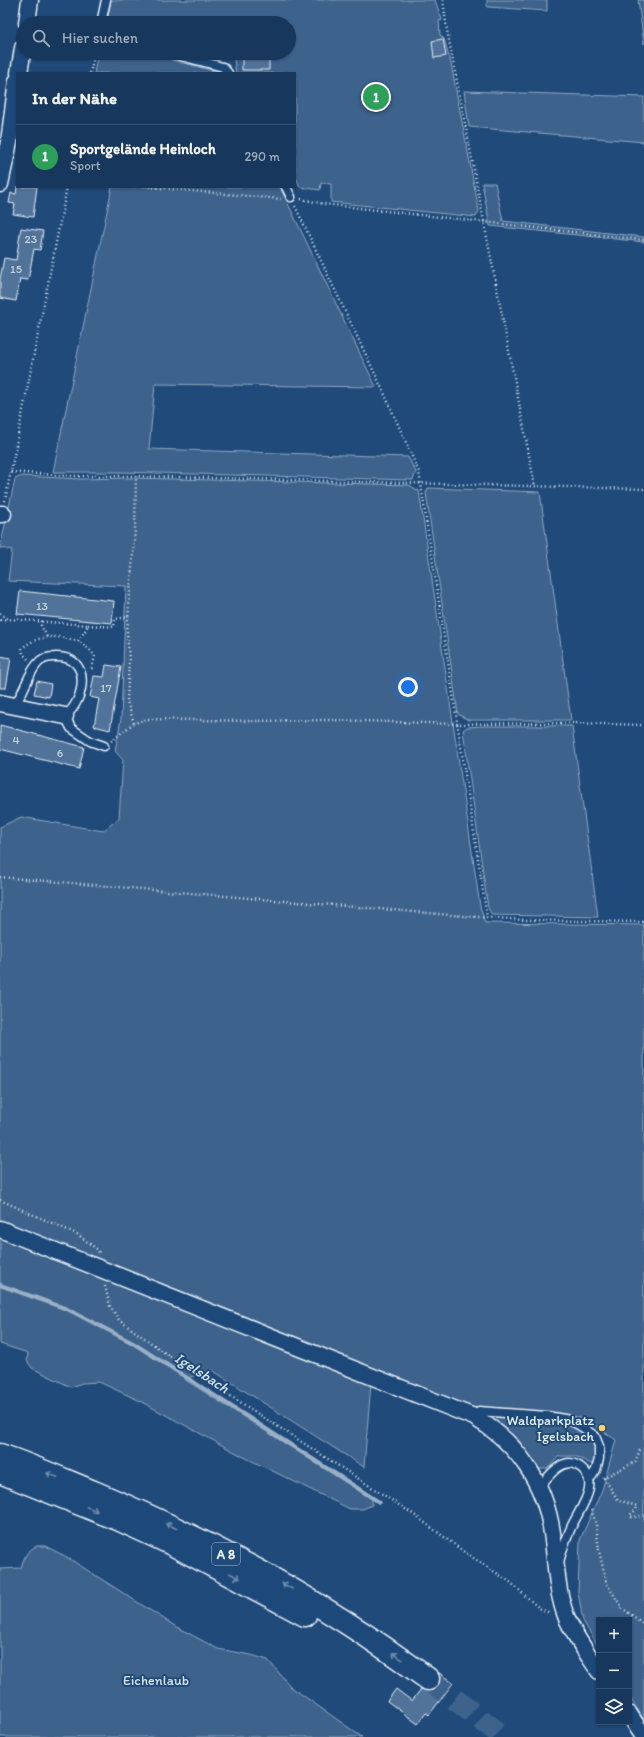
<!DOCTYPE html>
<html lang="de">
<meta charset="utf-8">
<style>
body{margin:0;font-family:Itim,sans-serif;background:#203f62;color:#f1f3f6}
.controls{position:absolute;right:12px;bottom:12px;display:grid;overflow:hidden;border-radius:0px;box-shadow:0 1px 3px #0004}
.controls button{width:36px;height:36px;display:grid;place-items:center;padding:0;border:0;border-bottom:1px solid #365272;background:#17385c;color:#f1f3f6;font:20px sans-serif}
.you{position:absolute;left:408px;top:687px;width:14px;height:14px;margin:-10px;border:3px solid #fff;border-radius:50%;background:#1a73e8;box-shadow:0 0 0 6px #1a73e833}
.badge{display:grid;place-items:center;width:26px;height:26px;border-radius:50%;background:#e797bd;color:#fff;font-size:13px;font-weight:700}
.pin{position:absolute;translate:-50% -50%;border:2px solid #fff;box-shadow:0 1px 4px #0006}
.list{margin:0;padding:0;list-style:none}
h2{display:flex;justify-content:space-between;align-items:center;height:52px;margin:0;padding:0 16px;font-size:17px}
h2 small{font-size:13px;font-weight:400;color:#9eacbb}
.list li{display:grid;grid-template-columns:26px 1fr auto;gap:12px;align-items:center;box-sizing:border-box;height:64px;padding:0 16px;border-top:1px solid #365272}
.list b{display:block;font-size:15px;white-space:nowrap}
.list p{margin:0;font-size:13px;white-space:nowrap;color:#9eacbb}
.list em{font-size:13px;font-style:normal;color:#9eacbb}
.icon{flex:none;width:22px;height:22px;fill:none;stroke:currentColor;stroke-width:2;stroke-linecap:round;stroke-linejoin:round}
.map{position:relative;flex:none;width:644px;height:1737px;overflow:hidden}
.search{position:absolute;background:#17385c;box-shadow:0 1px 3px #0004;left:16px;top:16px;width:280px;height:44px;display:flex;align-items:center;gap:10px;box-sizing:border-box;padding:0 14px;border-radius:22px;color:#9eacbb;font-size:15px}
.panel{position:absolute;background:#17385c;box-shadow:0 1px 3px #0004;left:16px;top:72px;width:280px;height:116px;border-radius:0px}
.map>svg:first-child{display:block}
.green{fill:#3c628c;stroke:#92aac2}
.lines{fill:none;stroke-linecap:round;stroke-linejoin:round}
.stream{stroke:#9ab0c7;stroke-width:4}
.building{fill:#517399;stroke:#e8f1f8}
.motorway-tunnel{stroke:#3d638d;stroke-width:22;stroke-dasharray:22 11;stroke-linecap:butt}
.service-casing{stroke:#e8f1f8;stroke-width:11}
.minor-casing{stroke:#e8f1f8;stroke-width:19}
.motorway-casing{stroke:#e8f1f8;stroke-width:25}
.path{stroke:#e8f1f8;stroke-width:2.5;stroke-dasharray:1 3;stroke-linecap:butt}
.service{stroke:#1f4a7a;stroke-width:8}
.minor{stroke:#1f4a7a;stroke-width:16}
.motorway{stroke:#1f4a7a;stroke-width:22}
.oneway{stroke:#6f8dac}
.poi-dot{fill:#ffd166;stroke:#1f4a7a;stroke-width:1.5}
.labels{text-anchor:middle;stroke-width:4;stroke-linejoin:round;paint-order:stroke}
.number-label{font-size:12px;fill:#c2d2e0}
.shield{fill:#1f4a7a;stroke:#acbfd2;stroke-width:1}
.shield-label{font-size:13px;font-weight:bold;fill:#e8f1f8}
.poi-label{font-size:14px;fill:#e8f1f8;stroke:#1f4a7a;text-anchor:end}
.park-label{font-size:14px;fill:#d7e3ed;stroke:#1f4a7a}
.water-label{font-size:15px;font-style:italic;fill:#d4e1ec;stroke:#1f4a7a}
</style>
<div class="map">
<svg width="644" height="1737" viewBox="0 0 644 1737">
<rect width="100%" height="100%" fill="#1f4a7a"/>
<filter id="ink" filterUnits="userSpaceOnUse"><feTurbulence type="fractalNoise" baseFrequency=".025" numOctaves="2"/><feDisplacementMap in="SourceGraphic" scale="8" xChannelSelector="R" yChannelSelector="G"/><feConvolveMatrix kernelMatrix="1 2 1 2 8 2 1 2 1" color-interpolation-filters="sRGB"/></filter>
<g filter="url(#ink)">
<path class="green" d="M111,0H435L442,20L439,21L440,35L444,39L451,64L479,211L476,217L331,202V184L321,183L320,190L300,187L295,175V73H236L233,53H289V23H107Z
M487,0H547V11L487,7Z
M638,0H644V44Z
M98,53H145L222,73H94Z
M464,91L644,97V142L469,127Z
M482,183H495L503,221L644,237V242L490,226Z
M112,187H280L376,387L155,384L149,449L408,457L416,472L413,480L121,472H53Z
M22,476L81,479L132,478L409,485L419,491L480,906L485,923L644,925V1720L629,1696V1620H599V1648L583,1621L578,1592L580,1540L602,1490L616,1440L585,1419L558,1414L458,1407L0,1220V827L21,817L103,831L119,818L123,760L115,751L121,719L126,586L8,581L12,550L0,548L15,479Z
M428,488L540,492L571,720H468L458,714L426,493Z
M484,726H572L598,917L492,915L488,908L463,730L467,727Z
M0,1235L149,1294L251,1338L371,1383L364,1467L212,1370L184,1379L372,1499V1505L363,1509H350L244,1457L136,1399L99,1382L82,1383L71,1387L32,1368L27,1361L28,1353L0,1344Z
M487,1414C513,1416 591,1417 596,1450C597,1454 594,1461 593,1465L575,1456H559L547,1469H539L518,1439L486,1416Z
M37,1546H45L65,1556L175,1626L218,1649L251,1655L268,1660L291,1687L362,1737H0V1569L21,1568C24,1557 26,1551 37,1546Z"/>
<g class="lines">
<path class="stream" d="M0,1285L67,1309L133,1343L379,1502"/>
</g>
<path class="building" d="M443,39L446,56L434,58L432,41Z
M242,53H269V70H242Z
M17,187H37L33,217L13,214L15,204L9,203L11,193L16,194Z
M21,228L43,231L40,250L34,249L28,280L20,279L16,301L0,298V279L4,258L16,260Z
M20,591L114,601L112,623L17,614Z
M0,656L11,658L6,688H0Z
M106,665L121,667L110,730L94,726L99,699L90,697L94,676L104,677Z
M37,681L51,684L49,697L34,694Z
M0,725L84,747L79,769L0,749Z
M438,1672L453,1683L429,1715L426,1713L418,1724L387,1701L396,1689L412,1701L421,1689L427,1691L433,1690L438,1687L440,1681Z"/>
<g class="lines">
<path class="motorway-tunnel" d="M428,1679L504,1737"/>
<defs>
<path id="service" d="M101,23L106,0
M169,53L223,67L228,73
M286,187L291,197
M14,706C17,700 21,696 23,690C28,680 31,669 40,661C44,658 50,657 55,657C92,655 86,700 65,716L71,728L90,741L104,746
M474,1417L479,1411L547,1416L570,1420L582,1427L595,1436L599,1446V1459L596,1470L590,1479
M540,1486C549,1476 562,1457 577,1465C605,1481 578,1510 570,1530C566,1540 562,1551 559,1562"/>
<path id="minor" d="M27,23L30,0
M19,73L23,48
M0,184L9,142L17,81
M0,514H3
M0,703L65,716
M0,1229L474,1417C517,1442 545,1483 552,1533C556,1560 556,1590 566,1616C574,1636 587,1653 599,1671
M629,1714L644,1737"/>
<path id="motorway" d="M0,1455C33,1466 64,1480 96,1493C213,1542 326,1603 428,1679
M0,1472L120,1520L172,1544L305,1615"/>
</defs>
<use href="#service" class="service-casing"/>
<use href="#minor" class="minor-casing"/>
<use href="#motorway" class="motorway-casing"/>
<path class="path" d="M443,0L447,30L535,486
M90,73L95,53
M149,187L281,199
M301,199L324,204L644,240
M295,206L385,395L419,472L487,918
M11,472L68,476H136L644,489
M5,501L67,187
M0,613L8,619L88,625L85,631L78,641L89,649L95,656L92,668L89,669
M0,620L8,619
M42,621L41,625L47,637
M88,625L114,627L115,619L129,617
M28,659L23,654L22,648C41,634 55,635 78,641
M134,723L127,701L129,660L127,631L135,529L136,476
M111,741L134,723L148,719L249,721L330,720L457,724L572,723L644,725
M0,877L463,916L525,920L644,922
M0,1200L77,1234L98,1250L99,1253
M105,1286L110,1306L119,1320L175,1360L413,1514L463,1551L510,1582L539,1608L550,1613
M603,1478L635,1462L640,1450L644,1449
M604,1478L618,1500L637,1506L636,1510L630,1515L632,1517L644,1516
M591,1510L596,1524L599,1551L607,1584L622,1608L644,1624"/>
<use href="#service" class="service"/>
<use href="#minor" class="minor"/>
<use href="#motorway" class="motorway"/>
</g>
<defs><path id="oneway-shaft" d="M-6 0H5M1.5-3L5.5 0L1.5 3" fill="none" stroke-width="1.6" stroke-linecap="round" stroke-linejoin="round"/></defs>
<g class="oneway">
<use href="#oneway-shaft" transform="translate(52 1475) rotate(-158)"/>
<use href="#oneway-shaft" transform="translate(92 1509) rotate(23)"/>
<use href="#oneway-shaft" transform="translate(171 1526) rotate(-156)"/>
<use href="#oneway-shaft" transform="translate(235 1576) rotate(28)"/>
<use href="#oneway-shaft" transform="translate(287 1586) rotate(-150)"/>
<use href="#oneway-shaft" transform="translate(397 1656) rotate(-145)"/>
</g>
</g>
<circle class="poi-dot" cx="602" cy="1428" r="4"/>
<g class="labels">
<g class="number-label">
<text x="31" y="243">23</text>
<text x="16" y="273">15</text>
<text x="42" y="610">13</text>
<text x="106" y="692">17</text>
<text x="16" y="744">4</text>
<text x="60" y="757">6</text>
</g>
<rect class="shield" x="212" y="1543" width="28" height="22" rx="3"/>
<g class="shield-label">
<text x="226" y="1559">A 8</text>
</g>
<g class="poi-label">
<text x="594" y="1425">Waldparkplatz<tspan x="594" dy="16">Igelsbach</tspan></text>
</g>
<g class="park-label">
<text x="156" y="1685">Eichenlaub</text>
</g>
<g class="water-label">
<text transform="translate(202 1373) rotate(33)" y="5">Igelsbach</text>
</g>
</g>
</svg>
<div class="controls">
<button>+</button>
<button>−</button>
<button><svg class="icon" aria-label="layers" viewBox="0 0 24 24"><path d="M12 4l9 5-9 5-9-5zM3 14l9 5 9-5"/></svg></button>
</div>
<div class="you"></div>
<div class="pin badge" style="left:376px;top:97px;background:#2e9e5b">1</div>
<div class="search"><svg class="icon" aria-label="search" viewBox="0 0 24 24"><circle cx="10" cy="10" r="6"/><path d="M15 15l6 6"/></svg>Hier suchen</div>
<section class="panel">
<h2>In der Nähe<small></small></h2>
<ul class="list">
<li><span class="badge" style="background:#2e9e5b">1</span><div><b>Sportgelände Heinloch</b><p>Sport</p></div><em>290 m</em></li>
</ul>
</section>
</div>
